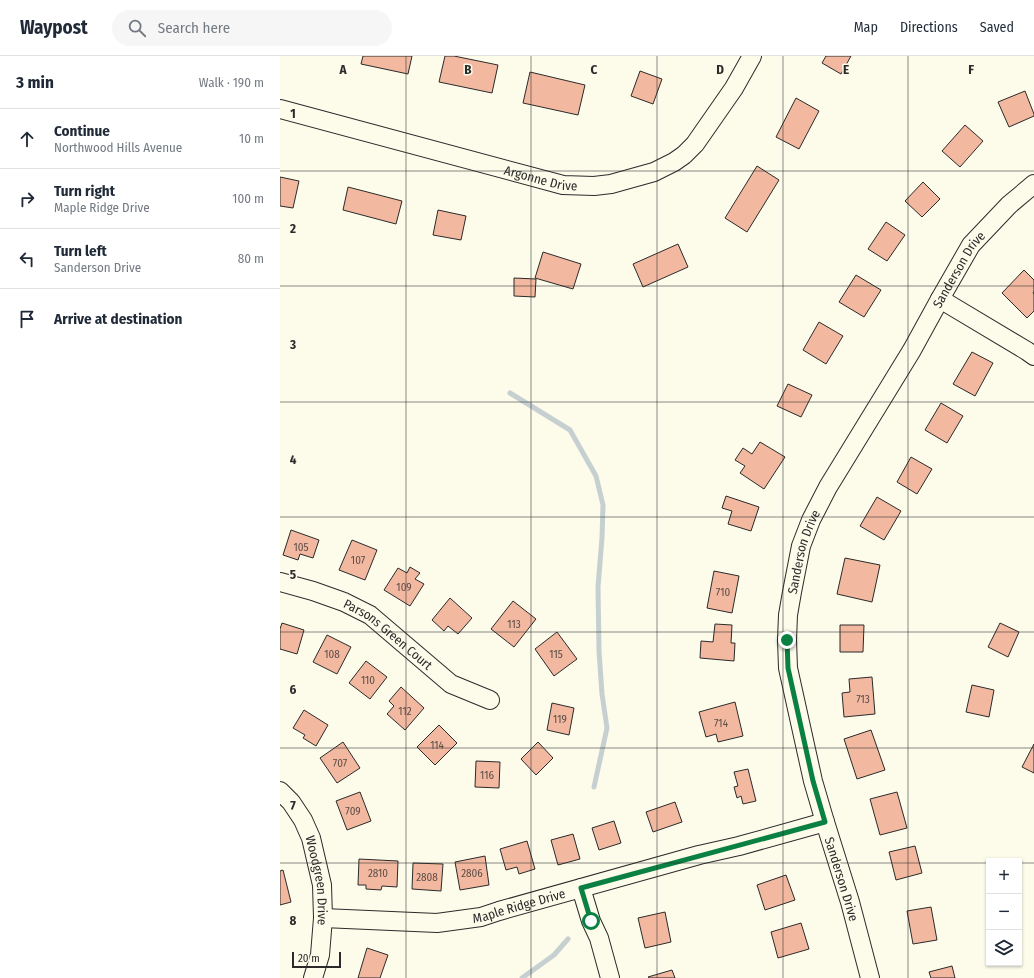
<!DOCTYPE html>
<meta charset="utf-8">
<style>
body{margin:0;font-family:"Fira Sans Condensed",sans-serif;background:#f6f6f7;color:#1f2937}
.controls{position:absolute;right:12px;bottom:12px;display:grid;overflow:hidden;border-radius:0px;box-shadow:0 1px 3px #0004}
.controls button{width:36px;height:36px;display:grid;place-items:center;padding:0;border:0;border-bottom:1px solid #e0e1e3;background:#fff;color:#1f2937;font:20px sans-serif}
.scale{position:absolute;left:12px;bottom:10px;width:49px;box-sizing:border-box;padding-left:4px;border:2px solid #2b2b2b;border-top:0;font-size:11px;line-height:14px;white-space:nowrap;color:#2b2b2b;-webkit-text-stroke:3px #fdfbea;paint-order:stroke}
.stop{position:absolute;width:12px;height:12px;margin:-9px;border:3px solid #0b8043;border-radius:50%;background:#fff}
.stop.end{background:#0b8043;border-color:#fff;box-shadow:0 1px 4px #0008}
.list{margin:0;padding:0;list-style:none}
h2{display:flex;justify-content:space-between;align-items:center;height:52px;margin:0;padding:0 16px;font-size:17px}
h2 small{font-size:13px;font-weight:400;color:#747a83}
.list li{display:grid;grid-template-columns:26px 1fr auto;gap:12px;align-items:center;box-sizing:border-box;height:60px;padding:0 16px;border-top:1px solid #e0e1e3}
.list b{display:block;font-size:15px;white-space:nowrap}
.list p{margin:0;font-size:13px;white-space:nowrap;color:#747a83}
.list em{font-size:13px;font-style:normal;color:#747a83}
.icon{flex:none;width:22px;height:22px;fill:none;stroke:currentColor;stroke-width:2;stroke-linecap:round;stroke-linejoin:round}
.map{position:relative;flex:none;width:754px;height:922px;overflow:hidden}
header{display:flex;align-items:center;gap:24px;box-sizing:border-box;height:56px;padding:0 20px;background:#fff;border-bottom:1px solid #e0e1e3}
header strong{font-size:19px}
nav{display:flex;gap:22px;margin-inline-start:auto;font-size:14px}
.search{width:280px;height:36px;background:#f6f6f7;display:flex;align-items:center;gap:10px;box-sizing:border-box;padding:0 14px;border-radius:22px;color:#747a83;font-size:15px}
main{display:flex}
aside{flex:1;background:#fff}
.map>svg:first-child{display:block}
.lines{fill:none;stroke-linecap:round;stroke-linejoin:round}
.stream{stroke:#c7d0d0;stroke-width:5}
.building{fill:#f2b8a0;stroke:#2b2b2b}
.minor-casing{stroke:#2b2b2b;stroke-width:20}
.minor{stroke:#fdfbea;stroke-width:18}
.route{stroke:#0b8043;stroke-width:5}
.grid{fill:none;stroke:#2b2b2b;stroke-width:1;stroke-opacity:0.55}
.labels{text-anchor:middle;stroke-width:3;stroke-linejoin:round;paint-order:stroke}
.number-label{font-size:11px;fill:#5d4e48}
.street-label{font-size:13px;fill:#2b2b2b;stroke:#fdfbea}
.grid-label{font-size:13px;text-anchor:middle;font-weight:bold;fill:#2b2b2b;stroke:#fdfbea;stroke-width:3;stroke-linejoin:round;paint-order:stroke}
</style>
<header>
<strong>Waypost</strong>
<div class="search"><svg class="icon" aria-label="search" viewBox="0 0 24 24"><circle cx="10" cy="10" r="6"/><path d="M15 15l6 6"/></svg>Search here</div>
<nav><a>Map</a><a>Directions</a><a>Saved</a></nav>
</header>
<main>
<aside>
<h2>3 min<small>Walk · 190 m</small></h2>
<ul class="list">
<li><svg class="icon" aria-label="ahead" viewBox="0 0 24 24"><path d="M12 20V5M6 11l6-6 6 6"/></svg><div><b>Continue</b><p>Northwood Hills Avenue</p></div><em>10 m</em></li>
<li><svg class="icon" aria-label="right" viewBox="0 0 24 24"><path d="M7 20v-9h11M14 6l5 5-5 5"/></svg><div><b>Turn right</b><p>Maple Ridge Drive</p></div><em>100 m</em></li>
<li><svg class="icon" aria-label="left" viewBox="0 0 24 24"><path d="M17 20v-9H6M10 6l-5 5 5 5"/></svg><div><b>Turn left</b><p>Sanderson Drive</p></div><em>80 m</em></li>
<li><svg class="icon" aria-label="arrive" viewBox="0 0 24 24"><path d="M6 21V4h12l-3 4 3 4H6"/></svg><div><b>Arrive at destination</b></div></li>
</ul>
</aside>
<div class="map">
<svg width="754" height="922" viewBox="0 0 754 922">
<rect width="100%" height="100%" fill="#fdfbea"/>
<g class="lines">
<path class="stream" d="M230,337L290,374L316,420L323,449L322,482L318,531L319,595L322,638L327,672L314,731
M242,922L274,899L288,883"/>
</g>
<path class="building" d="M83,0H132L128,18L81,8Z
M165,0H174L218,9L212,37L159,26Z
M546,0H571L561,18L542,7Z
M360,15L382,23L373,48L351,40Z
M250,16L305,29L298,59L243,47Z
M745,35L754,58V60L729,71L718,46Z
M516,42L539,55L519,93L496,81Z
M685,69L703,85L680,111L662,95Z
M477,110L499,124L467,176L445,162Z
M0,121L19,125L13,152L0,150Z
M643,126L660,143L642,161L625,145Z
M68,131L122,145L116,168L63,154Z
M158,154L186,160L181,184L153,179Z
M606,166L625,179L607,205L588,193Z
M398,188L408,211L363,231L353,208Z
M263,196L301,208L293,233L255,222Z
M744,214L754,224V235L753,237L754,238V255L747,262L722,237Z
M576,219L601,234L584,261L559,246Z
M234,222L256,223L255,241L234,240Z
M539,266L563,280L546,308L523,294Z
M692,296L713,307L695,340L673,328Z
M508,328L532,339L521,361L497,350Z
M661,347L683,360L667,387L645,374Z
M480,386L505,401L484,433L460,417L465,410L455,404L463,392L472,398Z
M631,401L652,413L637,438L617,426Z
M446,440L479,451L471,475L448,468L452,455L442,452Z
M597,441L621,455L604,484L580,470Z
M11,474L39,484L33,502L20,498L18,504L3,499Z
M72,484L97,494L85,524L59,514Z
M565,502L600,509L592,546L557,538Z
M130,511L140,517L135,523L144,528L130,550L104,534L118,512L127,517Z
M434,515L459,520L452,557L427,552Z
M170,542L192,562L178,578L168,570L164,575L152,564Z
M233,545L256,563L234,591L211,573Z
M2,567L24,574L17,598L0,593V573Z
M720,567L739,576L728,601L708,591Z
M435,568L452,569L451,587H455L454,605L420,602L421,585L433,586Z
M560,569H584L583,596H560Z
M277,576L297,603L274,620L255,593Z
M47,579L71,591L57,618L33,606Z
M86,605L107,621L90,643L69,627Z
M592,621L595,658L564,661L562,637L570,636L569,623Z
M692,629L714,634L709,661L686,656Z
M121,631L144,652L125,674L107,658L114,650L109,645Z
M455,646L463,680L438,686L436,678L426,681L419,656Z
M272,647L294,652L289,679L267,674Z
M24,654L48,669L36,690L23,682L25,679L13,672Z
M159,669L177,687L155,709L137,691Z
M591,674L605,714L577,723L564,683Z
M63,686L80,712L57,727L40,702Z
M258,686L273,702L256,719L241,703Z
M754,688V717L742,711Z
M196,705L220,706L219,732L195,731Z
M468,713L476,745L463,748L461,740L457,742L454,731L458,730L454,716Z
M80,736L91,765L67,774L56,745Z
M617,736L627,772L600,779L590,743Z
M395,746L402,766L373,776L366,756Z
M334,765L341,787L319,794L312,772Z
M293,778L300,803L278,809L271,784Z
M247,785L255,813L239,818L237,811L226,814L220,793Z
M635,790L642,817L616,824L609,796Z
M205,800L209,829L180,834L175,806Z
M79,803L118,805L117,831L102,830L101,834L86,833V829H78Z
M133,807L163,808L161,835L132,833Z
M3,814L11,846L0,849V815Z
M506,819L515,844L485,854L477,829Z
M651,851L657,884L633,888L627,855Z
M385,856L391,886L365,892L358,862Z
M521,867L529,893L498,902L491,876Z
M87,892L108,899L100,922H78Z
M672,910L675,922H651L649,916Z
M392,914L395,922H369L368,921Z"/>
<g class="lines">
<defs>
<g id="minor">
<path id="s1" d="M0,53L283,129L314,130L331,128L374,116L394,106L404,99L415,88L454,32L472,0"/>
<path d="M660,243L747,295L754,300"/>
<path id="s2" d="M0,526L33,535L64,546L90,559L171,628L210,644"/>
<path id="s3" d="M0,735L11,746L23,764L31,782L42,829L43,862L40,899L33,922"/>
<path d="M301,832L311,865L319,882L330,922"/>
<path id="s4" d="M43,862L157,867L201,861L219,855L419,799L459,790L545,766"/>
<path id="s5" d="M590,922L570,846L545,766L533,725L508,612L507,584L508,559L512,536L521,490L531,464L548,431L632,294L660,243L691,189L729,149L754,128"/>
</g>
</defs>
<use href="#minor" class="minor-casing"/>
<use href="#minor" class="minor"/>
</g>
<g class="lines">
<path class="route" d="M311,865L301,832L545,766L533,725L508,612L507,584"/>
</g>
<path class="grid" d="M126,0V922M251,0V922M377,0V922M503,0V922M628,0V922M0,115H754M0,230H754M0,346H754M0,461H754M0,576H754M0,692H754M0,807H709M739,807H754"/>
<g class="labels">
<g class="number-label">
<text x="21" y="495">105</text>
<text x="78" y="508">107</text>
<text x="124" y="535">109</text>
<text x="443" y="540">710</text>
<text x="234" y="572">113</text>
<text x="52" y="602">108</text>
<text x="276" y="602">115</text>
<text x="88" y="628">110</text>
<text x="583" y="647">713</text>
<text x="125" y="659">112</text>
<text x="280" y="667">119</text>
<text x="441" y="671">714</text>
<text x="157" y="693">114</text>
<text x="60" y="711">707</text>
<text x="207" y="723">116</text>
<text x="73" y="759">709</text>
<text x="98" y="821">2810</text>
<text x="192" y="821">2806</text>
<text x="147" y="825">2808</text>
</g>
<g class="street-label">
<text dy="5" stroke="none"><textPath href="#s1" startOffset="270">Argonne Drive</textPath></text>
<text dy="5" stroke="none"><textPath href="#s5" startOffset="763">Sanderson Drive</textPath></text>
<text dy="5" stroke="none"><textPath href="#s5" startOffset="439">Sanderson Drive</textPath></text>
<text dy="5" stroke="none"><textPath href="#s2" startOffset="122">Parsons Green Court</textPath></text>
<text transform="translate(562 823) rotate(73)" y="5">Sanderson Drive</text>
<text dy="5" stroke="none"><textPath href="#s3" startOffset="100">Woodgreen Drive</textPath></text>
<text dy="5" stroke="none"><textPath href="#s4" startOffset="198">Maple Ridge Drive</textPath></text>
</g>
</g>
<g class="grid-label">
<text x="63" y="18">A</text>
<text x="188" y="18">B</text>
<text x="314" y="18">C</text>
<text x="440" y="18">D</text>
<text x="566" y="18">E</text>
<text x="691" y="18">F</text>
<text x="13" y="62">1</text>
<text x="13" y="177">2</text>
<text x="13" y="293">3</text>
<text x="13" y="408">4</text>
<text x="13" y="523">5</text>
<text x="13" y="638">6</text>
<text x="13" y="754">7</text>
<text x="13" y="869">8</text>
</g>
</svg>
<div class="controls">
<button>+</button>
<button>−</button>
<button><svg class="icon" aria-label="layers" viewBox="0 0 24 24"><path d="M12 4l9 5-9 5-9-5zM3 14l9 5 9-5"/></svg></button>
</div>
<div class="scale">20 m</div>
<div class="stop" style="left:311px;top:865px"></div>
<div class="stop end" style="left:507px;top:584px"></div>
</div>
</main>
